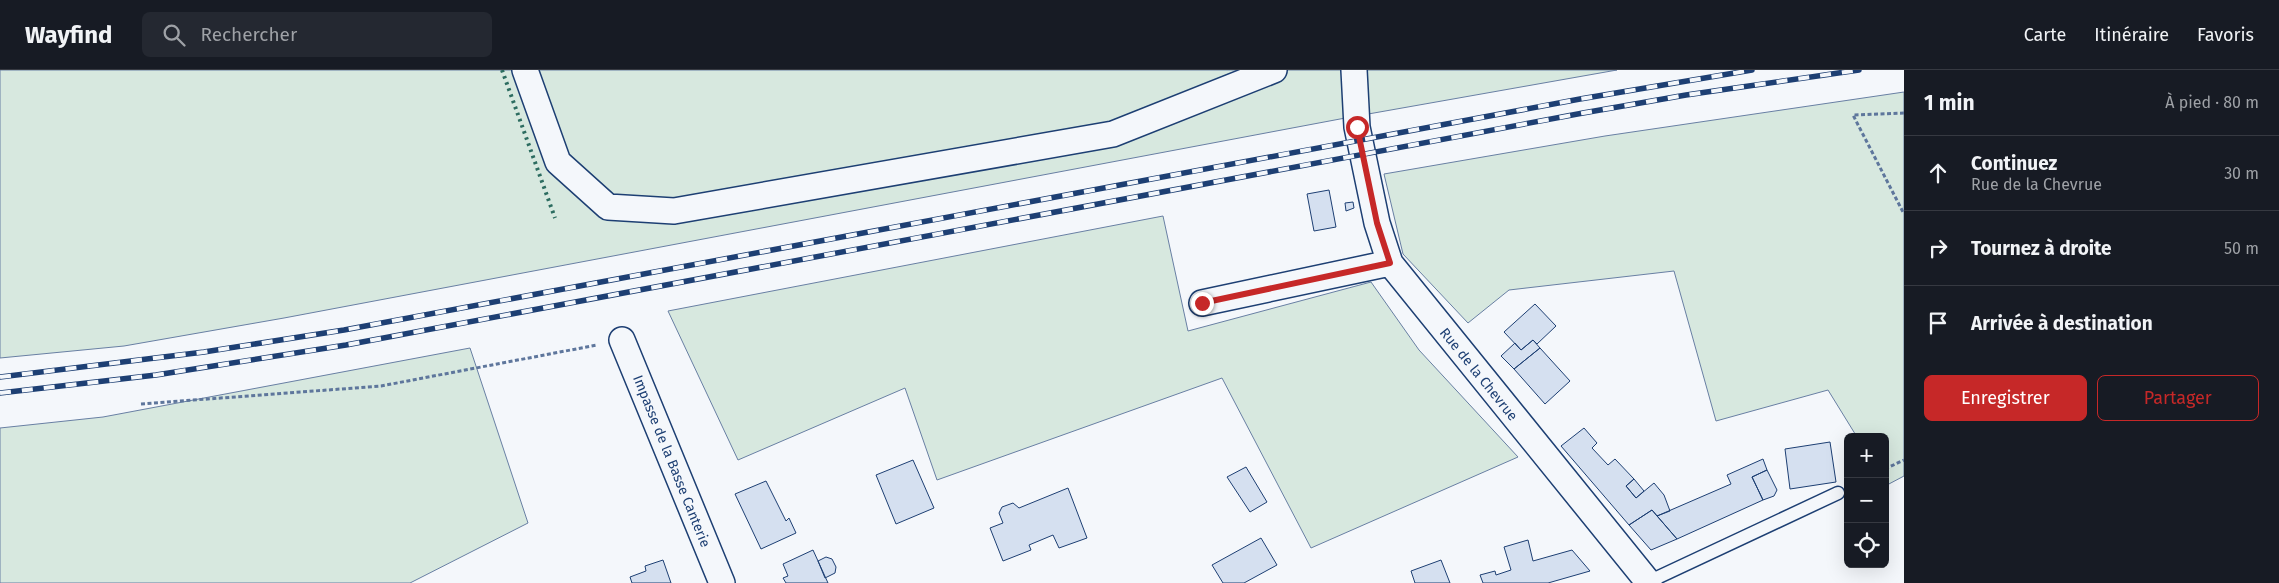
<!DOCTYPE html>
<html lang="fr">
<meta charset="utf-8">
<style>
body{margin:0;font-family:"Fira Sans",sans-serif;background:#242831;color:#f1f3f6}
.controls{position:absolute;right:15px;bottom:15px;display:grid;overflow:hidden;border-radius:8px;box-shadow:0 5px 20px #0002}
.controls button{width:45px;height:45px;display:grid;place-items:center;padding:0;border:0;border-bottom:1px solid #363941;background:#171b24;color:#f1f3f6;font:25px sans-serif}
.stop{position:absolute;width:15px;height:15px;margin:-11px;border:4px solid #c62828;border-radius:50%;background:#fff}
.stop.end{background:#c62828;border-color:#fff;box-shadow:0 1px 5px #0008}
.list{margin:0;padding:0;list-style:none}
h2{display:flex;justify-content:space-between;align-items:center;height:65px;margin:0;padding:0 20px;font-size:21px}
h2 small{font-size:16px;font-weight:400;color:#9ea1a6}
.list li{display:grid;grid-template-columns:32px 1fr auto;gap:15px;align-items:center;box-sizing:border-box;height:75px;padding:0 20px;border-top:1px solid #363941}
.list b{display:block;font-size:19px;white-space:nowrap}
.list p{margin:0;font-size:16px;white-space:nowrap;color:#9ea1a6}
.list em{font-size:16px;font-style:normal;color:#9ea1a6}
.actions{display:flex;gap:10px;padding:15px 20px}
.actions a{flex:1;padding:11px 0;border:1px solid #c62828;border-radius:8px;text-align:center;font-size:18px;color:#c62828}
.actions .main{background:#c62828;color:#fff}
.icon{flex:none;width:28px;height:28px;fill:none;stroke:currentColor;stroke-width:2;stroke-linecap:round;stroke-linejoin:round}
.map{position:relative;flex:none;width:1904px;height:513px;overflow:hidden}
header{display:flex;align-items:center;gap:30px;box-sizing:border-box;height:70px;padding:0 25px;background:#171b24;border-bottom:1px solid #363941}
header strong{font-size:24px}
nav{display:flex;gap:28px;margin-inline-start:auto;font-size:18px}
.search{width:350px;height:45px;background:#242831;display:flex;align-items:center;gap:12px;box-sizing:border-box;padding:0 18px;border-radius:8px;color:#9ea1a6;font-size:19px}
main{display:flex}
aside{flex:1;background:#171b24}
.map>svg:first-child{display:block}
.green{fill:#d7e8df;stroke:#687fa3}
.building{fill:#d5e0f0;stroke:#1d3f73}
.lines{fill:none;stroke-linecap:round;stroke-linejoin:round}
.service-casing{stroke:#1d3f73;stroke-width:15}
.minor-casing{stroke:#1d3f73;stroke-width:28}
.path{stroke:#5e769c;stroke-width:3;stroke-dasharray:4 2.5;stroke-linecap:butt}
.service{stroke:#f4f7fb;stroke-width:12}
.minor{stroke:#f4f7fb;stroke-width:25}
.rail-casing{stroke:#1d3f73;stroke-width:5.5}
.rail{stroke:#f4f7fb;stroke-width:4;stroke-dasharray:11;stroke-linecap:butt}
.hedge{stroke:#2c6c60;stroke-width:4;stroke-dasharray:2.5 4;stroke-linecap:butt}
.route{stroke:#c62828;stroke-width:6}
.labels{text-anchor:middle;stroke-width:4;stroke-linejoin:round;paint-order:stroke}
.street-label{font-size:14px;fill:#1d3f73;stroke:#f4f7fb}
</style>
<header>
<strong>Wayfind</strong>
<div class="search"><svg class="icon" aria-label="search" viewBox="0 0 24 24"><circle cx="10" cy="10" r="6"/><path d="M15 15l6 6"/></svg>Rechercher</div>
<nav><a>Carte</a><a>Itinéraire</a><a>Favoris</a></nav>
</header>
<main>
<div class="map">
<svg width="1904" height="513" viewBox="0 0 1904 513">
<rect width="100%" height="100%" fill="#f4f7fb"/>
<path class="green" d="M0,0H1617L1340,49L284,248L124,276L0,288Z
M1904,22V406L1887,415L1885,412V367H1857L1828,320L1716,351L1674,201L1509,220L1468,253L1403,184L1384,104L1605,66Z
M1163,146L1188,261L1371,212L1419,280L1518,387L1311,478L1222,308L937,410L905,318L738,390L668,241Z
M470,278L528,453L410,513H0V358L103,347Z"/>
<path class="building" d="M1329,120L1336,157L1314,161L1307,124Z
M1353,132L1354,138L1346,141L1345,133Z
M1535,234L1556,256L1537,274L1533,270L1521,280L1504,262Z
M1533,270L1540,278L1514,299L1501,286L1515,273L1521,280Z
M1540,278L1570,311L1545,334L1514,299Z
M1584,358L1597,373L1592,378L1608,395L1615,389L1634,409L1626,416L1636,428L1654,413L1664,425L1670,441L1657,446L1652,440L1629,455L1561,376Z
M1830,372L1836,412L1790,419L1785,379Z
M1763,389L1767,400L1752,407L1763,430L1677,469L1657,446L1731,414L1727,405Z
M913,390L934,438L896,454L876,405Z
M1246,397L1267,432L1250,442L1227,407Z
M1767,400L1777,420L1774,426L1763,430L1752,407Z
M1634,409L1644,421L1636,428L1626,416Z
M766,411L786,451L789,448L796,463L761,479L735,424Z
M1068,418L1087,468L1059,478L1053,465L1029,475L1031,480L1003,491L990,458L1003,453L999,443L1002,437L1013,433L1019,438Z
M1652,440L1677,469L1651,480L1629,455Z
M1261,468L1277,495L1244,513H1223L1212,495Z
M1528,470L1533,491L1572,480L1590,501L1548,513H1483L1480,505L1495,501L1496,505L1511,500L1504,477Z
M813,480L828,513H786L783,508L788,506L783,494Z
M826,487L832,489L836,497L835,503L825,508L818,491Z
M663,490L671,513H632L630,507L646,501L645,496Z
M1441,490L1450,513H1415L1411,501Z"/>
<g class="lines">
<defs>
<path id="service" d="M1648,512L1838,423"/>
<path id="minor" d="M525,0L558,92L608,137L674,141L1113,64L1274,0
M1354,0L1357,57L1377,153L1390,193L1649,513
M1202,233L1390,193
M622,270L722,513"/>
</defs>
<use href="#service" class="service-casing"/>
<use href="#minor" class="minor-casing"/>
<path class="path" d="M1904,43L1853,45L1904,144
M141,334L381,316L597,275
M1885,399L1904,390"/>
<use href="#service" class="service"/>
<use href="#minor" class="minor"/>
<defs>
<path id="rail" d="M0,307L204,282L344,260L1580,29L1752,0
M0,323L156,305L346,275L1583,43L1686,25L1859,0"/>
</defs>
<use href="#rail" class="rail-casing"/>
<use href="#rail" class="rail"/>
<path class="hedge" d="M502,0L555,148"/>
</g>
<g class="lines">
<path class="route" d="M1202,233L1390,193L1377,153L1357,57"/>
</g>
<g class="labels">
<g class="street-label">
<text transform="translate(1479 304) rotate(51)" y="5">Rue de la Chevrue</text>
<text transform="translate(672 391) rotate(68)" y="5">Impasse de la Basse Canterie</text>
</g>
</g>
</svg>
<div class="controls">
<button>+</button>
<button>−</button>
<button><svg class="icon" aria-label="locate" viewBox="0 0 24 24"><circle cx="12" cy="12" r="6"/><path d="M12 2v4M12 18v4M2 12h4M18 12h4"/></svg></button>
</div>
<div class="stop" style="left:1357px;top:57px"></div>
<div class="stop end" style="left:1202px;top:233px"></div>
</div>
<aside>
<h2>1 min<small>À pied · 80 m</small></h2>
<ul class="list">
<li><svg class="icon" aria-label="ahead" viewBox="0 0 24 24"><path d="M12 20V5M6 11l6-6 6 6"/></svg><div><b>Continuez</b><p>Rue de la Chevrue</p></div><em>30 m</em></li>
<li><svg class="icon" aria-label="right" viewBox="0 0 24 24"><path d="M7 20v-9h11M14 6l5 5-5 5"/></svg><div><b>Tournez à droite</b></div><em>50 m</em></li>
<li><svg class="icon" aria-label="arrive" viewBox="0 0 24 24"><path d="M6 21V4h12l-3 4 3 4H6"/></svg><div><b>Arrivée à destination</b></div></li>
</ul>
<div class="actions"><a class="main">Enregistrer</a><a>Partager</a></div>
</aside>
</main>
